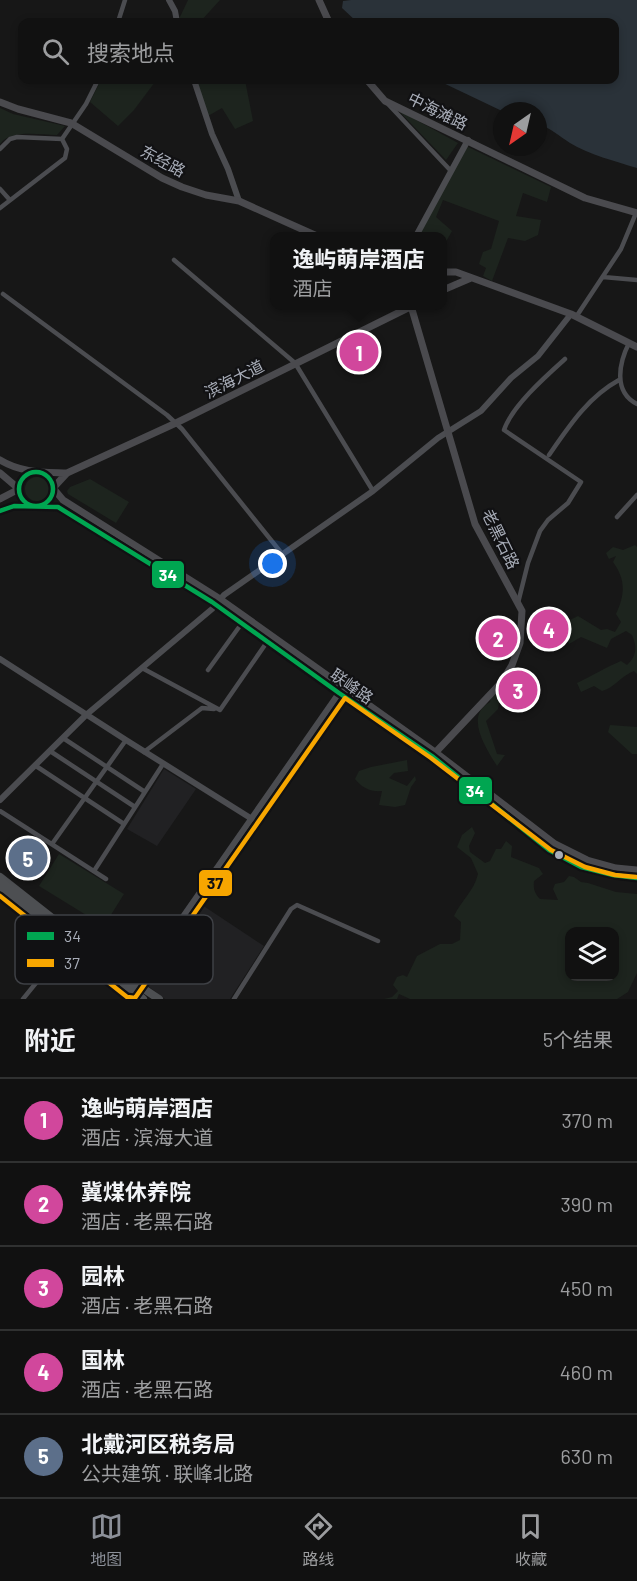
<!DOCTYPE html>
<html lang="zh">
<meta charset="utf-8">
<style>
body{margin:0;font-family:Barlow,"Noto Sans SC",sans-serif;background:#1a1a1a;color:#f1f3f6}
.controls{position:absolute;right:18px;bottom:18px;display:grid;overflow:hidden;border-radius:12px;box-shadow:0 3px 9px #0003}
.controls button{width:54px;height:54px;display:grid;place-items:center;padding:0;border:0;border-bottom:2px solid #303131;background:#111;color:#f1f3f6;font:30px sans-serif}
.compass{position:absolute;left:493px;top:102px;width:54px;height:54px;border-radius:50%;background:#111;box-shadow:0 3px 9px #0003;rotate:214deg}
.you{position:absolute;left:273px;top:564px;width:21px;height:21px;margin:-15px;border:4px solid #fff;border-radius:50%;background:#1a73e8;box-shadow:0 0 0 9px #1a73e833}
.badge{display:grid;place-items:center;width:39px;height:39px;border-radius:50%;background:#8c9099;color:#fff;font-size:20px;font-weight:700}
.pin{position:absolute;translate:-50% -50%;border:3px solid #fff;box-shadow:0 2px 6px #0006}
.popup{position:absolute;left:270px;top:232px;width:177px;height:78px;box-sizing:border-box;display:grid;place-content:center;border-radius:12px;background:#111;filter:drop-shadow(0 2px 4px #0005);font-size:20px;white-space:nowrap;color:#9c9d9f}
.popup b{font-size:22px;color:#f1f3f6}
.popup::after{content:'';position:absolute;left:50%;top:100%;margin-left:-12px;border:12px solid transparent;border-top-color:#111}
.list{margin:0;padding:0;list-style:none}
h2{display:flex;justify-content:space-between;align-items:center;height:78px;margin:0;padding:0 24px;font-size:26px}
h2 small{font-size:20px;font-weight:400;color:#9c9d9f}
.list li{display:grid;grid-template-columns:39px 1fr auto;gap:18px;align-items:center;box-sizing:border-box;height:84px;padding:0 24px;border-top:2px solid #303131}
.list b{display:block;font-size:22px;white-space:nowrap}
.list p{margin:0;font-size:20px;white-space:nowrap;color:#9c9d9f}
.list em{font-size:20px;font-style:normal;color:#9c9d9f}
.icon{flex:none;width:33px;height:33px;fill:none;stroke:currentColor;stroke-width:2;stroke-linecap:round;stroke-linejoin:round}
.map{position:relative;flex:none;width:637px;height:999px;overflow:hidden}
.search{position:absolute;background:#111;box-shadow:0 3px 9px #0003;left:18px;right:18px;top:18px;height:66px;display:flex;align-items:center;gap:15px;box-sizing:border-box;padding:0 21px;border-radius:12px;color:#9c9d9f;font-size:22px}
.sheet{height:498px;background:#111}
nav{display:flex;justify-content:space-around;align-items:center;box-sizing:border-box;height:84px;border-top:2px solid #303131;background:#111;font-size:16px;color:#9c9d9f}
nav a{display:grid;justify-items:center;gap:3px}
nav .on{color:#8c9099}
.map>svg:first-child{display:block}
.built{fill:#212123}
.green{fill:#1d241e;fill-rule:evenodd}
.water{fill:#2a3239}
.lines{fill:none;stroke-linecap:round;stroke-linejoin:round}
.minor{stroke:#4b4c50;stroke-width:4.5}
.tertiary{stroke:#4b4c50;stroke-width:6}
.secondary{stroke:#4a4a4e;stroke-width:7}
.primary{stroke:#4d4f52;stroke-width:8}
.bus-1-casing{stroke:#111113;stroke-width:9}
.bus-2-casing{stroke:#111113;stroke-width:9}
.bus-1{stroke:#00a651;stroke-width:4.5}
.bus-2{stroke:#f7a600;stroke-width:4.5}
.bus-dot{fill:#a8adb8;stroke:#111113;stroke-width:2}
.labels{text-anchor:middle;stroke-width:4.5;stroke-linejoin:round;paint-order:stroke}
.street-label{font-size:16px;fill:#a8adb8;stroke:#111113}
.key{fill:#111113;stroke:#3e4045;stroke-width:1.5}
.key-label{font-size:16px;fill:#a8adb8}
.line-badge{stroke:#111113;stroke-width:2}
.badge-label{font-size:16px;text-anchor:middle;font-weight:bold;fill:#fff}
.pale-badge-label{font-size:16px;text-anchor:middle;font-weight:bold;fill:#111}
</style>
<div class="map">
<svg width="637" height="999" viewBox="0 0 637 999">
<rect width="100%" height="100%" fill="#171717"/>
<path class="built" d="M164,769L196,789L157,846L127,829Z
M199,903L264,946L230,999H165L144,983Z"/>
<path class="green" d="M188,0H220L200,22H180L179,19Z
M101,80H153L155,82L134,110L118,126L90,102Z
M197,80H245L253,121L235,129L222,108L208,116Z
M0,108L13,114L65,126L57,135C40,135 11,129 0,144Z
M398,110L458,143L446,160Z
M464,145L551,187L547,202L523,193L516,216L541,220L538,235L525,241L508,238L492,281L483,276L486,268L479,264L483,252L491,249L499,221L443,200L436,217L452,231L443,247V236H419Z
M25 489a12 12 0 1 1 24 0a12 12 0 1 1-24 0Z
M90,479L129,502L116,523L68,494L67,491L70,487Z
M635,545L637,547V674L634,671C622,675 614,688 602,691L594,686L581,692L577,683C592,676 606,667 621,661L627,665C637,656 637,646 632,635L626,631L611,639L607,648L581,637L569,644L564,633L570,620L578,616L601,630L607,629L615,632L621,622L616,614C625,594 626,580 613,562L616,556L609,559L606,553L613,547L623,550Z
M496,692L500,697L498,709L486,721L497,754L505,755L497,766C486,748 464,716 490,702L491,696Z
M610,725L637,727V754H632L608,732Z
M407,760L408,771L394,773L389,778L407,786L415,776L416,780L411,787L405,805L395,807L379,805L382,791C371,792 362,788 355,779L359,771L371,767Z
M472,827L475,833L469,846L470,852L485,863L490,861L496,849H501L506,841L512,846L511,857L539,868L543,874L534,881C533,889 535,894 540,899L558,900L553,889L555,884L564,882L569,876L574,877L581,882L588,883L616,892L637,894V973L628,992L617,999H410L399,994L397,999H384L392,997L398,991L393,985L397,977L403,975L407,977L417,956L440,944H452L460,940L461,922L454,916C461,901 474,891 478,874L471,858L457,847L462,835ZM570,932H614V976H570Z
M59,854L124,894L104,926L39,886Z"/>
<path class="water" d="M351,0H637V168C617,162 588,154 570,143C559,136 551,128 538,124V111H502L437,80H614V22H357L342,8L343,1Z"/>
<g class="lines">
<path class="minor" d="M118,22L125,0
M389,105L451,171
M0,149L10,139L17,137L62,139L86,104L98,80
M0,189L9,199
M0,208L65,158L67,149L62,139
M174,260L295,363L373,491
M603,277L637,280
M3,294L167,415L182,429L283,555
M576,317L621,249L636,213
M629,343C619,363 613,392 637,404
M549,455C569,426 588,397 619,380
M617,517L637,495
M518,603L528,563L540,531L548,520L568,503L581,482L504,430C512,406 546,376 565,359
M142,668L220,710L267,642
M208,670L242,623
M63,738L145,792
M50,751L135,807
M144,752L202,708L214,709
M36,766L124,824
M0,811L106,879
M52,844L126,740
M94,871L163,764
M23,999L70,941
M234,999L291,909L297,905L378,941"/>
<path class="tertiary" d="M169,0L175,11L177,22
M194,80L212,134L228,169L239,201
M416,236L468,140
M0,659L126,740L252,819
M0,800L86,715L212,609L224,595L373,491L438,438L481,411L511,378L538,356L571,314
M136,984L339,693"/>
<path class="secondary" d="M319,0L329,22
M367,80L385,101L585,198L637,213
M0,102L18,109L71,123L162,178L182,187L206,195L239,201L317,236
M443,272H456L571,314L637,347
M443,290L471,278
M411,306L475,524L522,611L520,643L512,665L501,683L434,754
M412,306L176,423L67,473L53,488L63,500L220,599L435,752L555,844L587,860L616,868L637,870
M0,460C21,473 43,472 67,473
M19 489a17 17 0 1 1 34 0a17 17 0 1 1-34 0Z
M0,473L19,489L0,499
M0,511L14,506L58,507L212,602L339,693L432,756L549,850L581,867L613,875L637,878"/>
<path class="primary" d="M0,877L132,981L159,999
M0,886L143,999"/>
<defs>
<path id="bus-1" d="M19 489a17 17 0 1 1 34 0a17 17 0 1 1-34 0Z
M0,511L14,506L58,507L212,602L339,693L432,756L549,850L581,867L613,875L637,878"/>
<path id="bus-2" d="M0,896L127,997L135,998L345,698L431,758L551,850L585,867L615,875L636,877"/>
</defs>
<use href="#bus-1" class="bus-1-casing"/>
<use href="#bus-2" class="bus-2-casing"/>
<use href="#bus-1" class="bus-1"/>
<use href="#bus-2" class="bus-2"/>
</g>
<circle class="bus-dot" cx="559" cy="855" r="5"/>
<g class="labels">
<g class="street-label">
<text transform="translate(438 111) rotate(26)" y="6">中海滩路</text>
<text transform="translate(163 161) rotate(28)" y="6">东经路</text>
<text transform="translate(234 379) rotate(-27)" y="6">滨海大道</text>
<text transform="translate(501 539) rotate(64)" y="6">老黑石路</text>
<text transform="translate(352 686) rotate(35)" y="6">联峰路</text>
</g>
</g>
<rect x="15" y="915" width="198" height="69" rx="9" class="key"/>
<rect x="27" y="932" width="27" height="8" fill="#00a651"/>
<rect x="27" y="959" width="27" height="8" fill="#f7a600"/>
<g class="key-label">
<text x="64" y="942">34</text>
<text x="64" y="969">37</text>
</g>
<g class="line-badge">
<rect x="151" y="560" width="34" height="29" rx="6" fill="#00a651"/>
<rect x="458" y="776" width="35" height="29" rx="6" fill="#00a651"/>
<rect x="198" y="869" width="35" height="28" rx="6" fill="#f7a600"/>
</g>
<g class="badge-label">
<text x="168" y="581">34</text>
<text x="475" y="797">34</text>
</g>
<g class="pale-badge-label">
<text x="215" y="889">37</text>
</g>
</svg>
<div class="controls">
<button><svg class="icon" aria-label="layers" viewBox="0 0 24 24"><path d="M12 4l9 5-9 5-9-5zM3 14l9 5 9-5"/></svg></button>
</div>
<svg class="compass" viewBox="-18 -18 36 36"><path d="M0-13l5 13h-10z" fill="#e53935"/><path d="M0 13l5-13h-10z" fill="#9c9d9f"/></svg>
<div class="you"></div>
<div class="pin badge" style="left:359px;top:352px;background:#d1479c">1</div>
<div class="popup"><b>逸屿萌岸酒店</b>酒店</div>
<div class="pin badge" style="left:498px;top:638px;background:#d1479c">2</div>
<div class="pin badge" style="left:518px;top:690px;background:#d1479c">3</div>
<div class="pin badge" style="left:549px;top:629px;background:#d1479c">4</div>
<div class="pin badge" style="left:28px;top:858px;background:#5c6f8a">5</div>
<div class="search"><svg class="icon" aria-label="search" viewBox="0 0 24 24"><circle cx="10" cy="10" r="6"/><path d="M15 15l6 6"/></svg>搜索地点</div>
</div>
<section class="sheet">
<h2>附近<small>5个结果</small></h2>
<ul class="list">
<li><span class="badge" style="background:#d1479c">1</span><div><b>逸屿萌岸酒店</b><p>酒店 · 滨海大道</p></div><em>370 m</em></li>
<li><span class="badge" style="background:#d1479c">2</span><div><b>冀煤休养院</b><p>酒店 · 老黑石路</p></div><em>390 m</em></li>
<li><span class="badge" style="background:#d1479c">3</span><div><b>园林</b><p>酒店 · 老黑石路</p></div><em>450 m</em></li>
<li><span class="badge" style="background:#d1479c">4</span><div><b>国林</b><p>酒店 · 老黑石路</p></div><em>460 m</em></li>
<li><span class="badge" style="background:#5c6f8a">5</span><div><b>北戴河区税务局</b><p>公共建筑 · 联峰北路</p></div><em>630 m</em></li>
</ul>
</section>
<nav>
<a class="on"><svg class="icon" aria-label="map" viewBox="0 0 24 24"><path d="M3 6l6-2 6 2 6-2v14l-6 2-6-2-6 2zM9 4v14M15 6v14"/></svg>地图</a>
<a><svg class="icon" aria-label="directions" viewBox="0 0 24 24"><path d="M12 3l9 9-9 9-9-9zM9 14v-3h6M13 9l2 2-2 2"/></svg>路线</a>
<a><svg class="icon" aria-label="saved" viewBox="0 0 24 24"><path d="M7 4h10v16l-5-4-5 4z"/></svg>收藏</a>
</nav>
